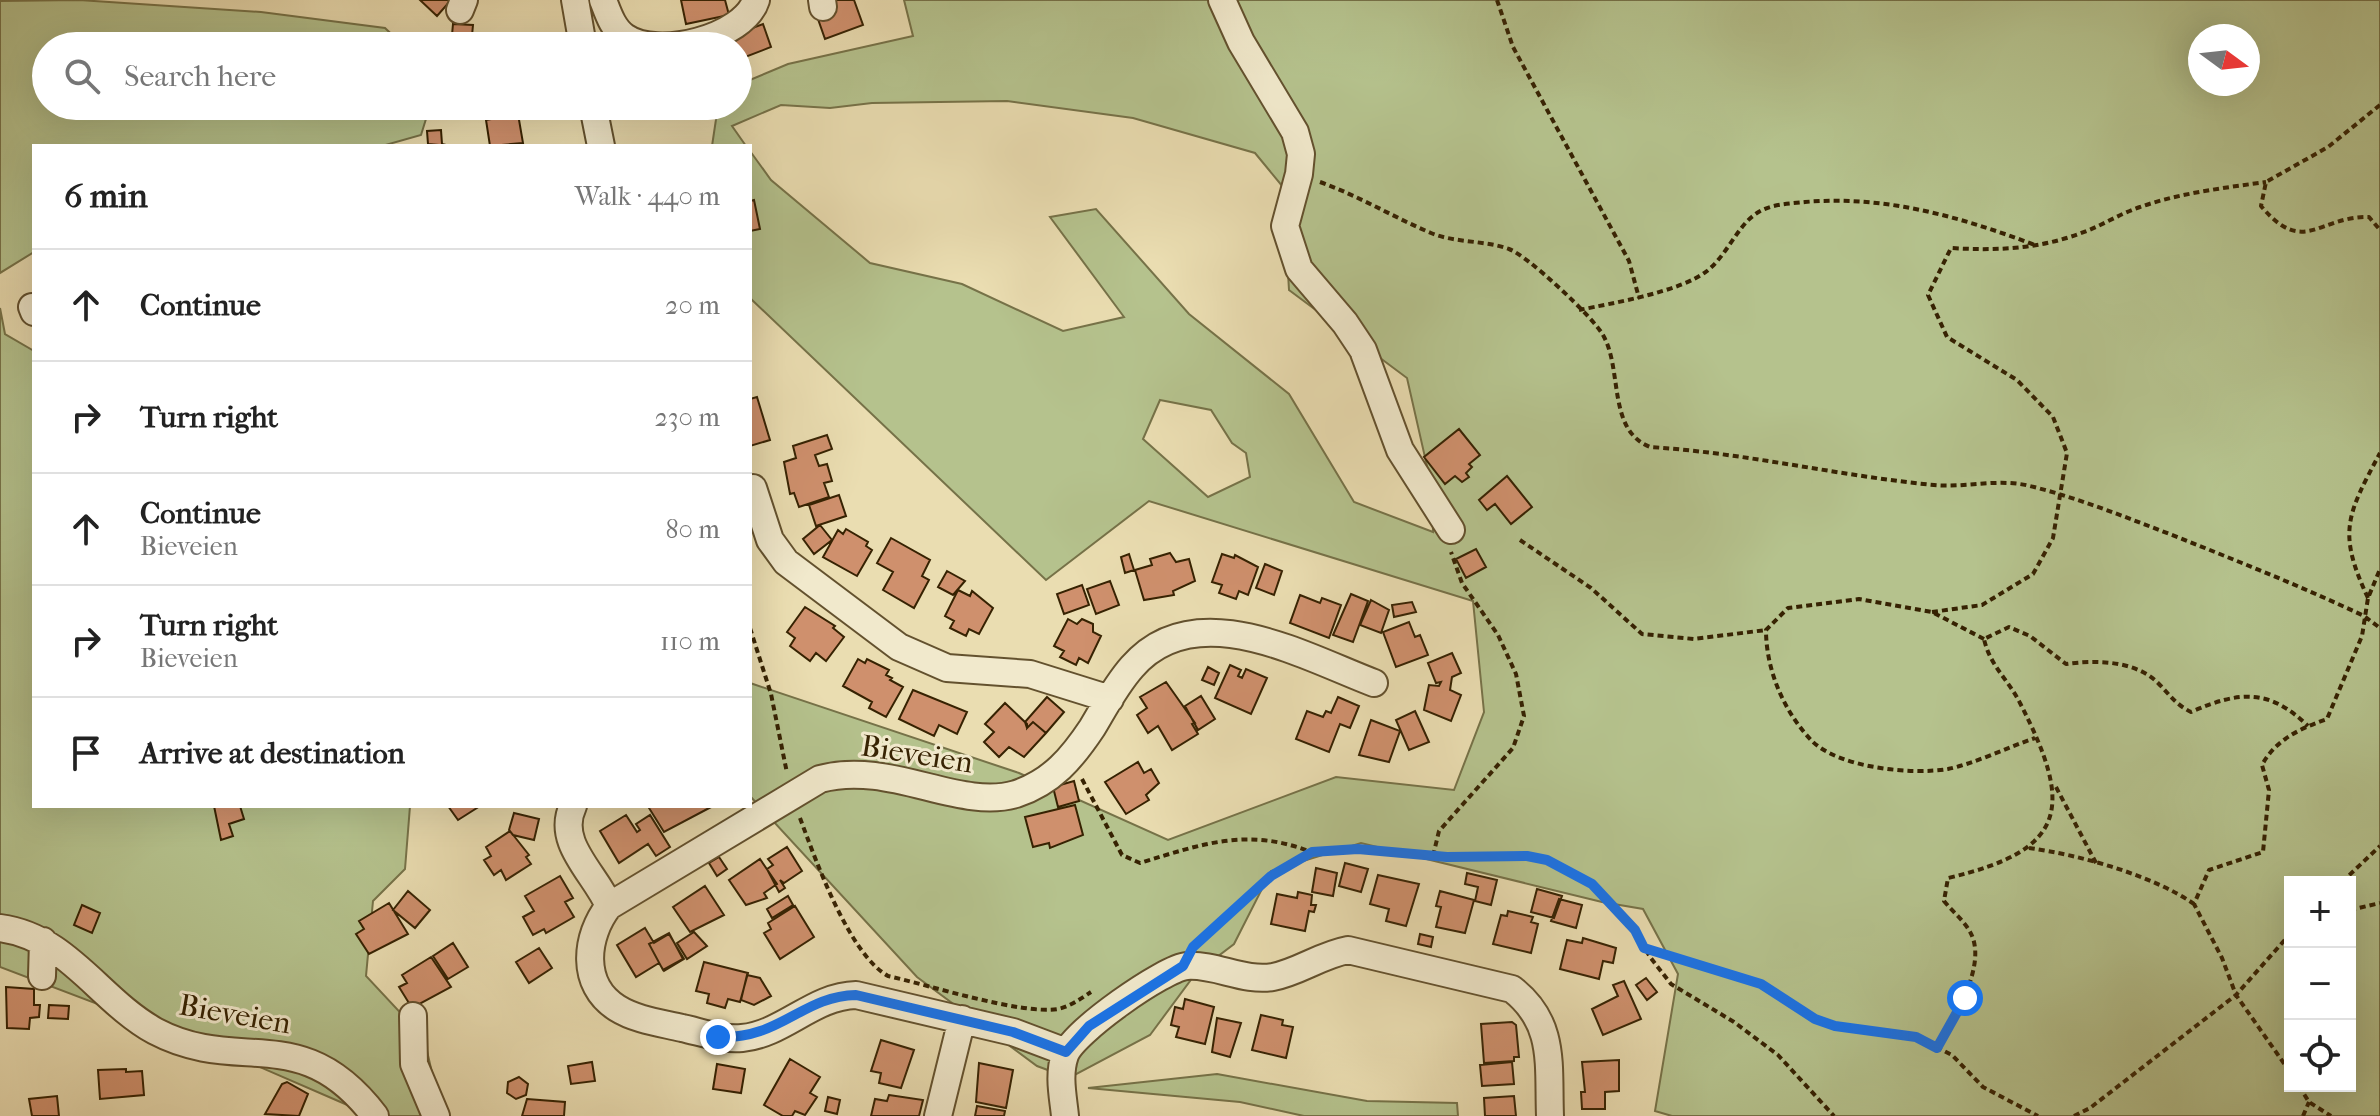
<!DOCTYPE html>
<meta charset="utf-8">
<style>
body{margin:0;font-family:"IM FELL French Canon",serif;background:#f6f6f6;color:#222}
.controls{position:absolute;right:24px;bottom:24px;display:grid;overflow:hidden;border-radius:0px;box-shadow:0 8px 32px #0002}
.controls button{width:72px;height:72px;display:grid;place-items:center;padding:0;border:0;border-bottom:2px solid #e0e0e0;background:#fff;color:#222;font:40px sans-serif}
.compass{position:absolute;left:2188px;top:24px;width:72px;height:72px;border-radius:50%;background:#fff;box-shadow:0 8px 32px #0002;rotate:105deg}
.stop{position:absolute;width:24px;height:24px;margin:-18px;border:6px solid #1a73e8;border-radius:50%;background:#fff}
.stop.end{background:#1a73e8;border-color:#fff;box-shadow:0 2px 8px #0008}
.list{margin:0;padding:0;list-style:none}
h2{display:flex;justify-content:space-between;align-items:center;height:104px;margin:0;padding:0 32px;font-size:34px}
h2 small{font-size:26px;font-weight:400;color:#767676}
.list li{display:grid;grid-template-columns:52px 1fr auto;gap:24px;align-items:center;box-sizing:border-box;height:112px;padding:0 32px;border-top:2px solid #e0e0e0}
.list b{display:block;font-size:30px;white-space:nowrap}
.list p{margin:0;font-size:26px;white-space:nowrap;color:#767676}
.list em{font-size:26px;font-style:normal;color:#767676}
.icon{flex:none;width:44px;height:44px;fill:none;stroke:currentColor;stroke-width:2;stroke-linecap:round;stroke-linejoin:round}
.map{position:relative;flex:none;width:2380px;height:1116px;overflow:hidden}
.search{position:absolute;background:#fff;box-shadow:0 8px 32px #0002;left:32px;top:32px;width:720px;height:88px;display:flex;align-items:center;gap:20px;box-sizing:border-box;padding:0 28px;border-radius:44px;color:#767676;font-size:30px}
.panel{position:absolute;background:#fff;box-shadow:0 8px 32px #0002;left:32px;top:144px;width:720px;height:664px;border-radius:0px}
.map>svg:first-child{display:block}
.green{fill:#b5c28d;stroke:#767248;stroke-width:2;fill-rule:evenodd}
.building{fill:#cf906d;stroke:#362202;stroke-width:2}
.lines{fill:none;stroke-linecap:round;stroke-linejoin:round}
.minor-casing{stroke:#63512e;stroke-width:30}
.path{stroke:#362202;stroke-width:4;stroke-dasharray:6 4;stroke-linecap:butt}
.minor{stroke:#f1e9cc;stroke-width:26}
.route{stroke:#1a73e8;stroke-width:10}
.labels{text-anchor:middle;stroke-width:6;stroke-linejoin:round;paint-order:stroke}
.street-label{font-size:30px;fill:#362202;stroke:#f1e9cc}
</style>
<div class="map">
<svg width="2380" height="1116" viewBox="0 0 2380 1116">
<rect width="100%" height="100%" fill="#eaddb1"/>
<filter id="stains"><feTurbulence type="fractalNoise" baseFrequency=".0025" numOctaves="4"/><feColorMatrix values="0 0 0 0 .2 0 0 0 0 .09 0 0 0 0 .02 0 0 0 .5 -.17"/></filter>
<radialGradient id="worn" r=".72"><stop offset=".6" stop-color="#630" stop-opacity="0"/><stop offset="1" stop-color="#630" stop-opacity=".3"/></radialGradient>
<path class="green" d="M79,0L261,12L385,28L404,46H46V106H430L421,135L382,146H34V252L0,273V1Z
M904,0H2380V1116H1672L1655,1111L1678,974L1643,909L1602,902L1361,843L1271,871L1234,944L1196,973L1150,1035L1069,1078L1037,1066L917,977L750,796V683L1019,773L1168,840L1336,777L1454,790L1484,712L1473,601L1149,501L1046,580L750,298V151L771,180L870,263L962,284L1063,331L1124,317L1050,217L1096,209L1189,314L1289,394L1354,502L1433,532L1432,488L1407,378L1289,290L1283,187L1255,153L1133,118L1007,101L872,103L830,108L781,105L732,126L746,146H712L718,106H738V85L788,64L913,36ZM2200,36H2248V84H2200ZM1160,400L1211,410L1232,443L1246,453L1250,477L1208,497L1143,439ZM2290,882H2350V1086H2290Z
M0,308L5,334L34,351V806H410L405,869L373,901L366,976L424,1038L442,1116H365L352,1107L232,1055L0,967Z
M1217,1074L1367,1101L1457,1103L1458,1116H1304L1240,1102L1088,1088Z"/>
<path class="building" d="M420,0H451L437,16Z
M681,0H725L729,15L686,24Z
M826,0H854L863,25L825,39L818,19L832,14Z
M453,24L473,25L471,46H451Z
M763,24L771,47L740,59L731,36Z
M518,114L523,143L490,146L486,120Z
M441,130L442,144L450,146L428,144L427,131Z
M754,200L760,229L750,231V201Z
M757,397L770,440L750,446V399Z
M1459,429L1480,455L1469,464L1472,467L1466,473L1469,477L1462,482L1455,476L1445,484L1424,457Z
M827,435L832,449L815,455L819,466L827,464L832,481L824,483L829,497L799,507L794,493L790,494L784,462L796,458L793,446Z
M1507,476L1532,507L1511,524L1495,504L1487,510L1479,500Z
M839,495L846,516L816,526L809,505Z
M820,525L832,540L814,554L803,539Z
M846,529L868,542L866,546L872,550L857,576L823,557L838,530L843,534Z
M891,538L930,560L922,576L929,580L914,608L883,590L893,572L877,563Z
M1476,549L1486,567L1466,578L1456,559Z
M1170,553L1176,562L1189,559L1195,581L1173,591L1174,595L1144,600L1135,570L1152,565L1150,559Z
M1129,554L1134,570L1125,573L1121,557Z
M1222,554L1234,558L1235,555L1258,567L1248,595L1239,591L1236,599L1219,593L1222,585L1212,582Z
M1265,564L1282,571L1274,595L1256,588Z
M947,571L965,581L953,595L938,587Z
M1110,581L1119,605L1096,614L1087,589Z
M1082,585L1089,605L1064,614L1057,594Z
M958,590L970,596L972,591L993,608L979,634L969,629L966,636L950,628L954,621L945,616Z
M1351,594L1368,601L1353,642L1333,635Z
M1300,595L1320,603L1322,598L1341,605L1329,638L1290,623Z
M1371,600L1389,610L1381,633L1360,625Z
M1412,602L1416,612L1394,617L1392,605Z
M805,607L835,626L833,628L844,637L826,661L816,653L810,661L790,646L795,638L787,632Z
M1068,619L1077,624L1082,619L1093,624V632L1101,636L1088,663L1079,658L1076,665L1060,657L1064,651L1054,646Z
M1409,622L1415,637L1420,635L1428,655L1396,667L1383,632Z
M1452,653L1461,673L1452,677L1450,690L1461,695L1451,721L1424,710L1429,685L1439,686L1441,682L1436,683L1428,663Z
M858,659L865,663L867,659L889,670L886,675L892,678L890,680L903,687L886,717L869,708L872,702L843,686Z
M1230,665L1241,670L1238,676L1242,678L1246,669L1267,678L1251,714L1215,698Z
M1208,667L1219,673L1214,685L1202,680Z
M1166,682L1195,723L1192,724L1198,734L1172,750L1158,726L1148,733L1137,715L1147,708L1140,697Z
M913,690L967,712L957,734L939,725L934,736L899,719Z
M1201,696L1215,719L1198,730L1185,706Z
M1047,697L1064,712L1046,733L1033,722L1027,728L1025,722Z
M1338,697L1359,706L1350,728L1340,724L1329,752L1296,739L1307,711L1323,717L1326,711L1331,713Z
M1005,703L1027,724V728L1033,722L1046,733L1024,757L1009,747L999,757L984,742L994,732L985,724Z
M1415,711L1429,742L1409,750L1396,720Z
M1371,720L1400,731L1389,762L1359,755Z
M1138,762L1144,773L1151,769L1159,783L1146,795L1149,800L1126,814L1105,782Z
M1074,781L1079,801L1058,807L1053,787Z
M1075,805L1083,835L1050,848L1049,843L1033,847L1025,817Z
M214,806H240L244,819L229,824L233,836L221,840Z
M448,806H480L458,820Z
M653,806H713L664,832L649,808Z
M514,813L539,819L534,840L513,835L509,830Z
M626,815L637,832L640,830L636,824L650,815L670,847L656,856L648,844L619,863L600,831Z
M510,831L529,855L526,857L531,864L506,880L501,870L494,875L484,860L491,856L486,847Z
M787,847L802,871L784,883L780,880L785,888L779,892L767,869L773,865L768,859Z
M719,857L727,869L717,876L709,863Z
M760,859L777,884L764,893L767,898L746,905L729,880Z
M1345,863L1368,869L1361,892L1339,886Z
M1316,868L1337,873L1333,896L1312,892Z
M1467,873L1497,880L1491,905L1475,901L1478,887L1465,884Z
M1378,875L1419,884L1406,926L1386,921L1389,909L1370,904Z
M560,876L573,898L565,902L574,917L546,933L544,929L533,935L523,917L534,911L525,896Z
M705,886L724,915L690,932L673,907Z
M1537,889L1562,896L1554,918L1531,912Z
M408,891L430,910L415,928L393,910Z
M1440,891L1474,900L1465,933L1436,927L1441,907L1436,906Z
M1298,892L1312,895L1311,905H1316L1314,912L1309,911L1305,931L1271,924L1277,894L1297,898Z
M788,896L793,905L772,918L767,909Z
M1559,899L1582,905L1576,928L1551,921Z
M389,903L408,934L369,954L356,934L364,929L359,921Z
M82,905L100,913L92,933L74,925Z
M795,906L814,937L780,959L764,933L771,929L768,923Z
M1508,911L1533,917L1531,922L1538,924L1531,953L1493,944L1501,915L1507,916Z
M645,928L654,943L669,934L684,959L664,971L659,963L636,977L617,945Z
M694,932L707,946L687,959L677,943Z
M669,933L683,959L663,970L649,944Z
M1420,934L1433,937L1431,947L1418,944Z
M1583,938L1616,948L1613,963L1603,961L1599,979L1560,969L1567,940L1582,943Z
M453,943L468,967L448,979L433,956Z
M539,948L552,968L529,983L516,962Z
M431,957L451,987L412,1008L399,987L407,983L402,975Z
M704,962L748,973L740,1002L728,999L725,1008L707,1003L709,994L696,991Z
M747,975L760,978L771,996L754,1005L741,1000Z
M1646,978L1657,992L1647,1000L1636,985Z
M1624,981L1641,1019L1603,1035L1592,1009L1618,996L1613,985Z
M6,987L34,989V1005H40L39,1017L30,1018L29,1029L7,1028Z
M1185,999L1214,1007L1205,1044L1176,1037L1179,1027L1171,1025L1175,1007L1183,1009Z
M49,1005L69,1006L68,1019L48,1018Z
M1261,1015L1283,1020L1282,1025L1293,1027L1286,1058L1252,1050Z
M1217,1018L1241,1023L1230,1057L1212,1052Z
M1512,1022L1516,1025L1519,1057H1514V1061L1484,1063L1481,1024Z
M881,1040L914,1050L901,1088L879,1083L881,1073L871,1071Z
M790,1059L820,1077L810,1093L817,1097L805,1115L795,1111L792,1116H783L764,1105Z
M1619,1060V1091L1605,1092V1109H1582L1581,1092H1585L1582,1062Z
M592,1062L595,1081L571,1084L568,1066Z
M1512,1062L1514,1084L1482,1086L1480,1065Z
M979,1063L1013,1070L1006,1108L976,1102Z
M717,1064L745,1069L741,1093L713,1089Z
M126,1069V1072L142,1071L144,1095L100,1099L98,1070Z
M519,1077L528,1084L526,1095L516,1099L507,1093L508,1082Z
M287,1082L308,1094L299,1116L265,1114L282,1084Z
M889,1095L923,1100L919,1116H871L875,1099L887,1101Z
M57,1096L59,1116H32L29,1099Z
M1514,1096L1516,1116H1485L1484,1098Z
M828,1097L840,1100L837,1114L825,1111Z
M527,1099L565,1102L564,1116H522Z
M977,1106L1005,1111L1004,1116H975Z"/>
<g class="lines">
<defs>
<path id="minor" d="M575,0L583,46
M603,0C608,13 613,29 625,37C657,60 744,38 756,0
M822,0L823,7
M1222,0L1241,42L1295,132L1301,154L1299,174L1285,226L1299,269L1345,323L1363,350L1400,450L1451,530
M460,10L464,0
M593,106L601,146
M32,307L34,312
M753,488L770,540L786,562L899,647L947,668L1030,674L1110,699
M573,806C555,843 596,874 609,906
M0,928C68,937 99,1000 155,1031C240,1076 301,1019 375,1116
M42,976L43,941
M413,1016L414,1064L436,1116
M1066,1052L1013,1032L856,995C813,996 784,1034 742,1038C722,1040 701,1032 682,1028C661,1023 636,1020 617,1008C580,985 585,936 609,906L820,779C890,760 959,811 1016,794C1052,782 1072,758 1092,728C1104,708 1116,685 1132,667C1195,594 1303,656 1374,683
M938,1116L962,1019
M1065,1116C1063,1096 1058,1075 1065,1055C1073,1032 1164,968 1187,966C1216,964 1244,982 1273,977C1299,972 1321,955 1348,950L1512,989C1556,1023 1548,1065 1550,1116"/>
</defs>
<use href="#minor" class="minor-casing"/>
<path class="path" d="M1497,0L1513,47L1629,261L1639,298
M2380,105L2328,147L2266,182L2261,206C2304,257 2318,216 2369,217L2380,230
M1320,182C1359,196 1393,217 1431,233C1455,243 1484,240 1509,249C1528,256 1593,317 1603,335C1623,370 1607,430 1650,447C1746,453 1839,476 1934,485C1966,488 1998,478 2030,486C2082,499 2130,519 2180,538C2242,563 2303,587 2364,616L2380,628
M1579,310C1613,303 1680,292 1707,271C1726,256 1737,228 1753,216C1767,204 1787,204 1805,202C1885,195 1961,217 2035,245
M1520,540L1591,588L1642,634L1694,639L1766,630
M2368,598C2337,532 2347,515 2380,453
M1932,612L1982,605L2033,574L2053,538L2067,453L2053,417L2017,380L1947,337L1928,295L1951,248C1999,251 2043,249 2089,230C2106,223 2122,213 2140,207C2180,193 2223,188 2266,182
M750,628L771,694L787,773
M1984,639L1932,612L1859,599L1788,608L1766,630C1766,670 1784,712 1812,741C1839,768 1912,775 1948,769C1973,764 2009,747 2035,738
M1082,779L1122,855L1140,863C1202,844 1248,827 1311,852
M2056,787L2096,863
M800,818C816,861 849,954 888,976C929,985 1021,1015 1058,1009C1071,1006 1080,999 1091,992
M2029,848C2080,855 2152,875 2194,904
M1433,856L1439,831L1513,748L1524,716L1516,674L1498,635L1462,583L1451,552
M2342,882L2380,846
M2350,910L2380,903
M1197,943L1271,876L1312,852L1358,849L1447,857L1527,856L1547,860L1592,884L1635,930L1650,957L1671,984L1734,1022L1778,1055L1834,1116
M1646,949L1761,984L1815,1019L1835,1026L1916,1037L1952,1055L1983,1087L2038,1116
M1937,1048C1953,1019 1990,963 1969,930C1963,920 1952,911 1944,901L1948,878C2069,850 2073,806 2020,703C2008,679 1990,666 1984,639L2009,627L2030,636L2066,664C2095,660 2135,660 2158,683C2170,695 2175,704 2191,712C2239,691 2269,688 2308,726
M2290,1072L2236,995L2222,958L2194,904L2209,870L2263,852L2269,790L2262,765C2275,740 2301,728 2327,719L2362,636L2368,598L2380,569
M2299,1086L2309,1102L2331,1116
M2074,1116L2090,1108L2236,995L2290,934
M2303,1116L2309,1102"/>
<use href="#minor" class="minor"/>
</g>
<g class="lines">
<path class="route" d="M718,1037C780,1040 802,996 856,995L1013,1032L1066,1052L1089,1026L1183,966L1193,947L1271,876L1312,852L1358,849L1447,857L1527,856L1547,860L1592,884L1635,930L1644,948L1761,984L1815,1019L1835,1026L1916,1037L1937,1048L1965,998"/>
</g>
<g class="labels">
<g class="street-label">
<text transform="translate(917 754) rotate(9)" y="10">Bieveien</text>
<text transform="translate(235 1014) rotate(10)" y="10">Bieveien</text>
</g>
</g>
<rect width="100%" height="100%" filter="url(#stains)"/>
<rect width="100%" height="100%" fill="url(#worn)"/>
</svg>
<div class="controls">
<button>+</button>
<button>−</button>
<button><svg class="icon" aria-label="locate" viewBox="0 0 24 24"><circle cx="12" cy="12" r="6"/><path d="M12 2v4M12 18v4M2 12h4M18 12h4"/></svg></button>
</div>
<svg class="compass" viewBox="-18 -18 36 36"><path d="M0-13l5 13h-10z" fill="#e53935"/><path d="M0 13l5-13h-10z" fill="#767676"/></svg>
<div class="stop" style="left:1965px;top:998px"></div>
<div class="stop end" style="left:718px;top:1037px"></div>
<div class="search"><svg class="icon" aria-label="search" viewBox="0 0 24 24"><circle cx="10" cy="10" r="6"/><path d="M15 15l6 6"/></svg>Search here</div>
<section class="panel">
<h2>6 min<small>Walk · 440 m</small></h2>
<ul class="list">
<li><svg class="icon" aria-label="ahead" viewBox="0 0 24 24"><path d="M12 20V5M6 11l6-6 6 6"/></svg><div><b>Continue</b></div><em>20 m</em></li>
<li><svg class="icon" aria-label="right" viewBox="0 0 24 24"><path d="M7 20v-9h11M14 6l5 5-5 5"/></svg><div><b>Turn right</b></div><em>230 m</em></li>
<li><svg class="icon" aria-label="ahead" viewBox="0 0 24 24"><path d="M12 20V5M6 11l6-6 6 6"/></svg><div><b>Continue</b><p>Bieveien</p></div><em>80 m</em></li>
<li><svg class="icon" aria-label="right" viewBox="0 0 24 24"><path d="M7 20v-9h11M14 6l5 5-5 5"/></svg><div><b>Turn right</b><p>Bieveien</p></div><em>110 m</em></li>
<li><svg class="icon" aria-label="arrive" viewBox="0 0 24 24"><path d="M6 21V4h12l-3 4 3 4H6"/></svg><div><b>Arrive at destination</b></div></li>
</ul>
</section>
</div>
